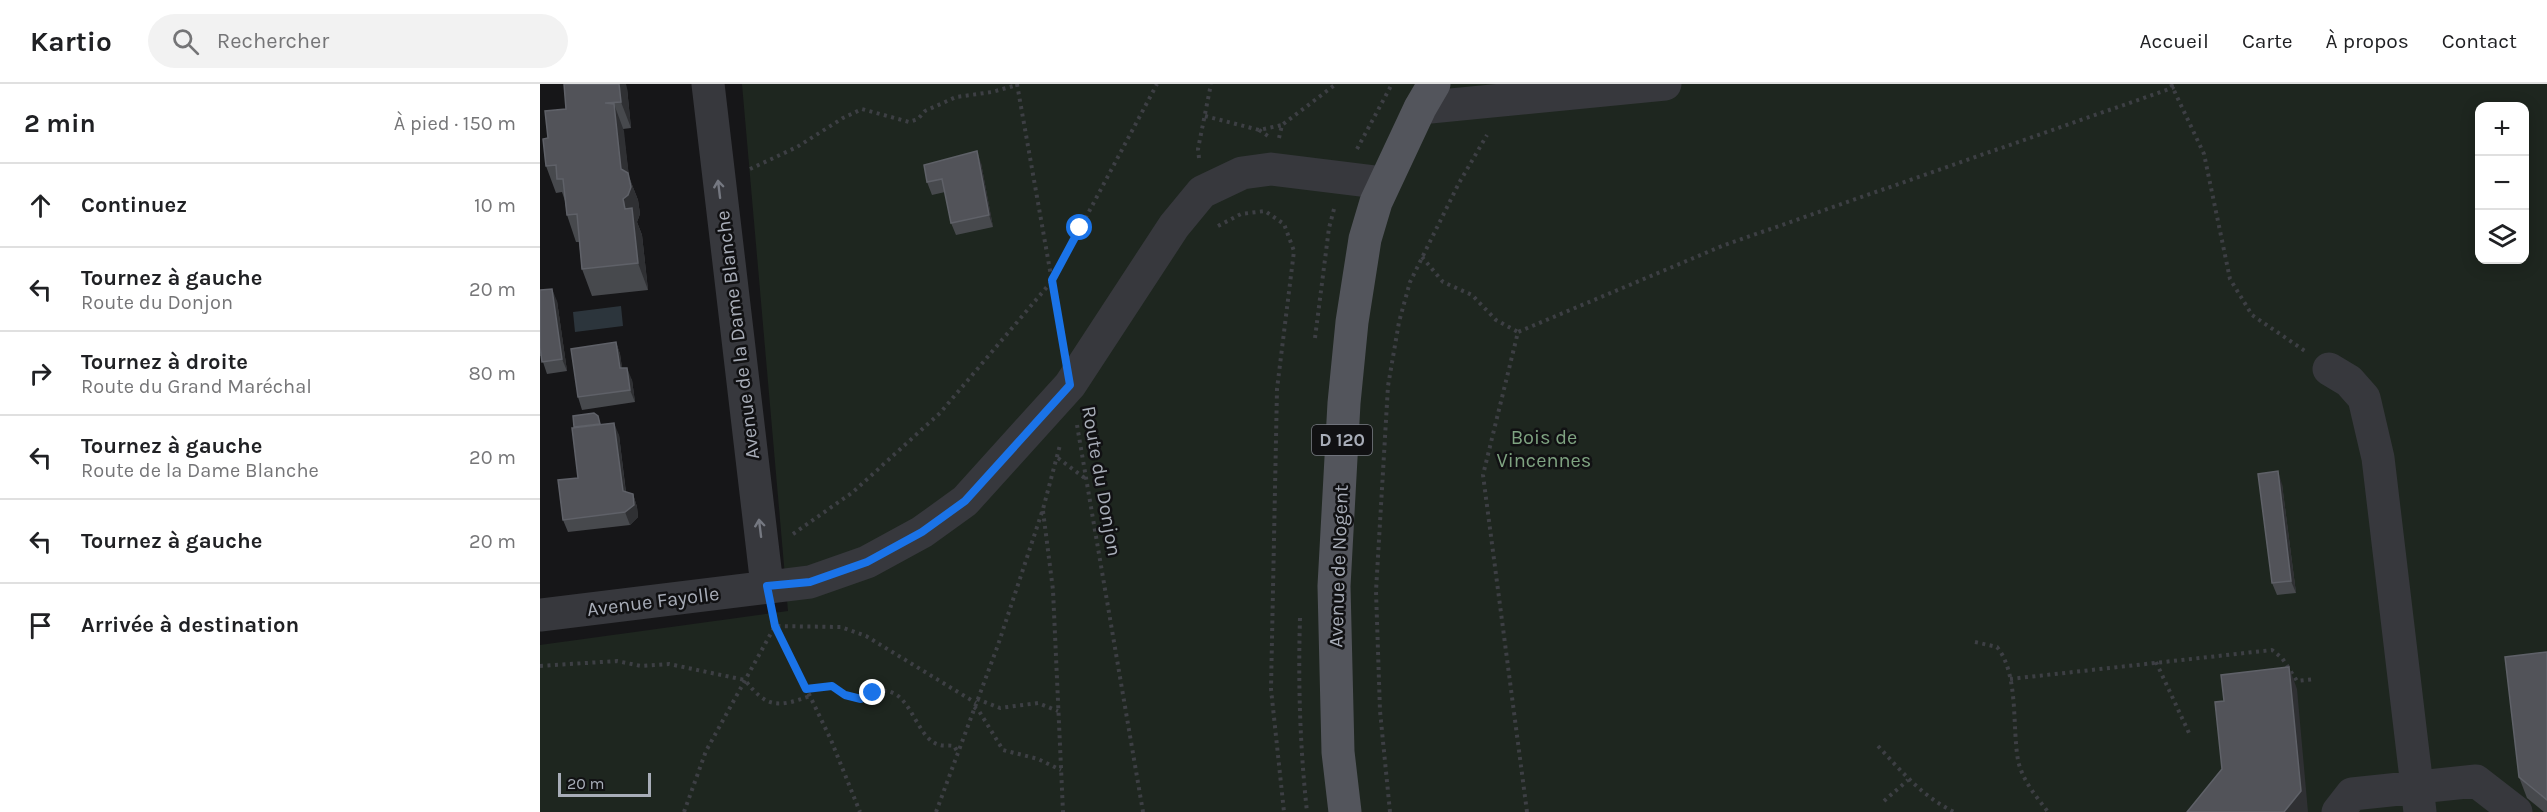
<!DOCTYPE html>
<html lang="fr">
<meta charset="utf-8">
<style>
body{margin:0;font-family:Karla,sans-serif;background:#f2f2f2;color:#202124}
.controls{position:absolute;right:18px;top:18px;display:grid;overflow:hidden;border-radius:12px;box-shadow:0 3px 15px #0003}
.controls button{width:54px;height:54px;display:grid;place-items:center;padding:0;border:0;border-bottom:2px solid #e0e0e0;background:#fff;color:#202124;font:30px sans-serif}
.scale{position:absolute;left:18px;bottom:15px;width:93px;box-sizing:border-box;padding-left:6px;border:3px solid #a8adb8;border-top:0;font-size:16px;line-height:21px;white-space:nowrap;color:#a8adb8;-webkit-text-stroke:4px #111113;paint-order:stroke}
.stop{position:absolute;width:18px;height:18px;margin:-14px;border:4px solid #1a73e8;border-radius:50%;background:#fff}
.stop.end{background:#1a73e8;border-color:#fff;box-shadow:0 2px 6px #0008}
.list{margin:0;padding:0;list-style:none}
h2{display:flex;justify-content:space-between;align-items:center;height:78px;margin:0;padding:0 24px;font-size:26px}
h2 small{font-size:20px;font-weight:400;color:#757577}
.list li{display:grid;grid-template-columns:39px 1fr auto;gap:18px;align-items:center;box-sizing:border-box;height:84px;padding:0 24px;border-top:2px solid #e0e0e0}
.list b{display:block;font-size:22px;white-space:nowrap}
.list p{margin:0;font-size:20px;white-space:nowrap;color:#757577}
.list em{font-size:20px;font-style:normal;color:#757577}
.icon{flex:none;width:33px;height:33px;fill:none;stroke:currentColor;stroke-width:2;stroke-linecap:round;stroke-linejoin:round}
.map{position:relative;flex:none;width:2007px;height:728px;overflow:hidden}
header{display:flex;align-items:center;gap:36px;box-sizing:border-box;height:84px;padding:0 30px;background:#fff;border-bottom:2px solid #e0e0e0}
header strong{font-size:28px}
nav{display:flex;gap:33px;margin-inline-start:auto;font-size:21px}
.search{width:420px;height:54px;background:#f2f2f2;display:flex;align-items:center;gap:15px;box-sizing:border-box;padding:0 21px;border-radius:33px;color:#757577;font-size:22px}
main{display:flex}
aside{flex:1;background:#fff}
.map>svg:first-child{display:block}
.green{fill:#1e261f;fill-rule:evenodd}
.water{fill:#2c353c}
.lines{fill:none;stroke-linecap:round;stroke-linejoin:round}
.path{stroke:#3d3f44;stroke-width:4;stroke-dasharray:3 4.5;stroke-linecap:butt}
.minor{stroke:#37383d;stroke-width:33}
.major{stroke:#53555c;stroke-width:33}
.wall{fill:#47494d}
.shaded-wall{fill:#2f3033}
.building{fill:#525359;stroke:#5f6168;stroke-width:1.5}
.oneway{stroke:#757881}
.route{stroke:#1a73e8;stroke-width:8}
.labels{text-anchor:middle;stroke-width:5;stroke-linejoin:round;paint-order:stroke}
.shield{fill:#111113;stroke:#7b7e86;stroke-width:1.5}
.shield-label{font-size:18px;font-weight:bold;fill:#a8adb8}
.street-label{font-size:20px;fill:#a8adb8;stroke:#111113}
.park-label{font-size:20px;fill:#7fa381;stroke:#111113}
</style>
<header>
<strong>Kartio</strong>
<div class="search"><svg class="icon" aria-label="search" viewBox="0 0 24 24"><circle cx="10" cy="10" r="6"/><path d="M15 15l6 6"/></svg>Rechercher</div>
<nav><a>Accueil</a><a>Carte</a><a>À propos</a><a>Contact</a></nav>
</header>
<main>
<aside>
<h2>2 min<small>À pied · 150 m</small></h2>
<ul class="list">
<li><svg class="icon" aria-label="ahead" viewBox="0 0 24 24"><path d="M12 20V5M6 11l6-6 6 6"/></svg><div><b>Continuez</b></div><em>10 m</em></li>
<li><svg class="icon" aria-label="left" viewBox="0 0 24 24"><path d="M17 20v-9H6M10 6l-5 5 5 5"/></svg><div><b>Tournez à gauche</b><p>Route du Donjon</p></div><em>20 m</em></li>
<li><svg class="icon" aria-label="right" viewBox="0 0 24 24"><path d="M7 20v-9h11M14 6l5 5-5 5"/></svg><div><b>Tournez à droite</b><p>Route du Grand Maréchal</p></div><em>80 m</em></li>
<li><svg class="icon" aria-label="left" viewBox="0 0 24 24"><path d="M17 20v-9H6M10 6l-5 5 5 5"/></svg><div><b>Tournez à gauche</b><p>Route de la Dame Blanche</p></div><em>20 m</em></li>
<li><svg class="icon" aria-label="left" viewBox="0 0 24 24"><path d="M17 20v-9H6M10 6l-5 5 5 5"/></svg><div><b>Tournez à gauche</b></div><em>20 m</em></li>
<li><svg class="icon" aria-label="arrive" viewBox="0 0 24 24"><path d="M6 21V4h12l-3 4 3 4H6"/></svg><div><b>Arrivée à destination</b></div></li>
</ul>
</aside>
<div class="map">
<svg width="2007" height="728" viewBox="0 0 2007 728">
<rect width="100%" height="100%" fill="#161618"/>
<path class="green" d="M202,0H2007V728H0V561L248,527ZM1940,22H1984V176H1940Z"/>
<path class="water" d="M81,222L83,242L35,248L33,228Z"/>
<g class="lines">
<path class="path" d="M477,0L522,254
M1631,0L1664,70L1690,195L1712,231L1765,267
M665,32L719,46L742,41
M719,46L728,52
M739,54L742,41L796,0
M817,65L852,0
M659,74L658,65L671,0
M210,85L257,63L303,34L322,25L369,38L378,35L385,27L416,13L452,8L477,1
M678,142L701,130L725,127L744,140L754,167L737,305L731,605L744,728
M882,173L903,198L932,211L956,236L978,248
M775,254L789,144L794,125
M537,341L603,728
M518,374L546,395
M503,427L513,506L523,728
M253,450L313,408L400,329L512,197L617,0
M760,534C758,600 760,663 767,728
M233,535L291,656L320,728
M1435,558L1457,563C1479,590 1472,643 1478,676C1482,696 1496,712 1508,728
M1616,578L1649,649
M0,582L77,577L101,582L129,580L205,596C227,625 239,623 270,612
M1470,595L1732,566L1742,574L1757,597L1775,595
M266,605L292,602C301,607 309,616 321,615C335,614 339,601 355,610C373,620 380,657 400,661C404,662 409,661 414,662L417,667
M437,615L460,624L498,619L518,627
M434,623L439,627L463,666L498,675L521,686
M1338,662C1362,688 1382,712 1414,728
M1344,717L1368,696
M144,728L166,667L235,542L301,543L326,552L436,619
M396,728L458,561L503,425L520,361
M850,728L840,627L836,507L848,302L859,238L870,198L919,99L947,51
M987,728L943,391L978,248L1182,162L1632,4L1637,0"/>
<path class="minor" d="M168,0L227,502
M880,24L1125,0
M1789,285L1809,297L1824,314L1838,374L1880,728
M0,531L270,498L327,478L382,448L425,417L530,301L634,142L662,108L702,89L731,85L844,99
M1798,728L1812,710L1936,697L1976,728"/>
<path class="major" d="M805,728L798,668L794,502L804,319L812,238L825,155L836,118L880,24L894,0"/>
</g>
<path class="wall" d="M87,4L91,44L83,45L89,93L98,116L100,130L97,138L102,151L108,206L52,212L42,185L39,158H36L27,131L25,117L22,108L16,109L6,82L26,25Z
M441,79L453,143L416,151L411,139L405,108L392,111L387,98Z
M0,206L17,217L27,287L7,290L1,272H0Z
M76,258L80,270L82,284L92,296L95,318L42,326L38,313Z
M61,340L79,351L86,408L93,410L97,423L98,433L90,441L28,448L23,436L38,394Z
M1742,400L1756,509L1737,511L1732,499Z
M2007,568V728H2004L1987,714L1979,693Z"/>
<path class="shaded-wall" d="M79,0H86L87,4L91,44L81,18Z
M74,20L84,47L89,93L98,116L100,130L97,138L102,151L108,206L98,179L85,125Z
M437,67L441,79L453,143L449,131Z
M12,205L17,217L27,287L22,275Z
M76,258L80,270L84,297L80,284Z
M87,284L92,296L95,318L90,306Z
M74,339L79,351L87,419L83,407Z
M1738,387L1742,400L1756,509L1751,497Z
M93,410L97,423L98,433L90,441L85,428Z
M1749,583L1757,605L1768,728H1744Z"/>
<path class="building" d="M24,0H79L81,18L65,19L74,20L81,85L88,89L91,103L88,111L83,115L85,125L92,124L98,179L42,185L37,130L27,131L23,95H17L16,81L6,82L3,55L8,54L5,27L26,25Z
M437,67L449,131L411,139L402,95L387,98L384,81Z
M12,205L22,275L2,278L0,263V206Z
M76,258L80,284H87L90,306L38,313L31,265Z
M54,329L58,332L60,340L34,343L33,332Z
M74,339L83,407L93,410L94,421L85,428L23,436L18,396L38,394L32,344Z
M1738,387L1751,497L1732,499L1718,390Z
M2007,568V716L1979,693L1965,573Z
M1749,583L1761,707L1744,728H1647L1682,685L1675,618L1684,617L1681,591Z"/>
<defs><path id="oneway-shaft" d="M-6 0H5M1.5-3L5.5 0L1.5 3" fill="none" stroke-width="1.6" stroke-linecap="round" stroke-linejoin="round" transform="scale(1.5)"/></defs>
<g class="oneway">
<use href="#oneway-shaft" transform="translate(179 105) rotate(-97)"/>
<use href="#oneway-shaft" transform="translate(220 444) rotate(-97)"/>
</g>
<g class="lines">
<path class="route" d="M333,609L321,615L305,611L292,602L266,605L235,542L227,502L270,498L327,478L382,448L425,417L530,301L512,196L540,144"/>
</g>
<g class="labels">
<rect class="shield" x="772" y="341" width="60" height="30" rx="4.5"/>
<g class="shield-label">
<text x="802" y="362">D 120</text>
</g>
<g class="street-label">
<text transform="translate(197 251) rotate(-97)" y="7">Avenue de la Dame Blanche</text>
<text transform="translate(562 397) rotate(80)" y="7">Route du Donjon</text>
<text transform="translate(798 482) rotate(-88)" y="7">Avenue de Nogent</text>
<text transform="translate(113 517) rotate(-7)" y="7">Avenue Fayolle</text>
</g>
<g class="park-label">
<text x="1004" y="360">Bois de<tspan x="1004" dy="23">Vincennes</tspan></text>
</g>
</g>
</svg>
<div class="controls">
<button>+</button>
<button>−</button>
<button><svg class="icon" aria-label="layers" viewBox="0 0 24 24"><path d="M12 4l9 5-9 5-9-5zM3 14l9 5 9-5"/></svg></button>
</div>
<div class="scale">20 m</div>
<div class="stop" style="left:540px;top:144px"></div>
<div class="stop end" style="left:333px;top:609px"></div>
</div>
</main>
